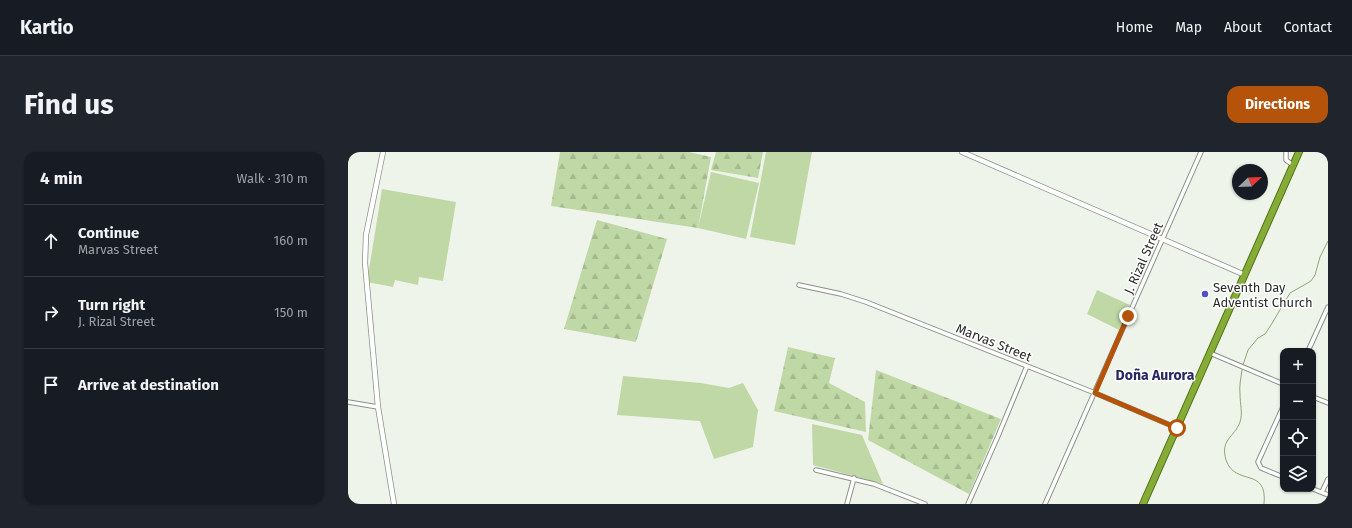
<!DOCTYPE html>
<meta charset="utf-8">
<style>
body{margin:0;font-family:"Fira Sans",sans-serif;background:#20242c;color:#f1f3f6}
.controls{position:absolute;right:12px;bottom:12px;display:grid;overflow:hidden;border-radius:8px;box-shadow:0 1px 3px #0004}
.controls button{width:36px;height:36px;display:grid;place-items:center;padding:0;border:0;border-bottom:1px solid #363941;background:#171b24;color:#f1f3f6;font:20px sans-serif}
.compass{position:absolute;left:884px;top:12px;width:36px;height:36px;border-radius:50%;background:#171b24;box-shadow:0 1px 3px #0004;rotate:67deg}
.stop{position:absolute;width:12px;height:12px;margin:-9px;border:3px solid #b45309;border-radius:50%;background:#fff}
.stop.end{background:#b45309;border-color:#fff;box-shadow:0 1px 4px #0008}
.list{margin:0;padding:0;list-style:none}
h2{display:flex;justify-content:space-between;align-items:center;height:52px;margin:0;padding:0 16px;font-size:17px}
h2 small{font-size:13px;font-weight:400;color:#9ea1a6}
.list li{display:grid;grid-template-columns:26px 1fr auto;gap:12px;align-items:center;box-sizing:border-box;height:72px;padding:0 16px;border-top:1px solid #363941}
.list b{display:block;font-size:15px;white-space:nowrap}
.list p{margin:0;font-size:13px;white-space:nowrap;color:#9ea1a6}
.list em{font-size:13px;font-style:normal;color:#9ea1a6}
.icon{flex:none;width:22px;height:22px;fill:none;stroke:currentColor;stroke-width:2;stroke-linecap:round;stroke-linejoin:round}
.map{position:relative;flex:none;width:980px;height:352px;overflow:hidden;border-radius:12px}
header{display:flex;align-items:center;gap:24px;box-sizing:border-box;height:56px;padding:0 20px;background:#171b24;border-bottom:1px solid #363941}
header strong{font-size:19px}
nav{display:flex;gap:22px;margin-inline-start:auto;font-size:14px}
.intro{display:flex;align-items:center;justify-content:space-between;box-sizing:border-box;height:96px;padding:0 24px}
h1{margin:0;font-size:28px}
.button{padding:10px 18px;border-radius:12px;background:#b45309;color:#fff;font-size:14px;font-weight:700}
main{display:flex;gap:24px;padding:0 24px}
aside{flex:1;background:#171b24;border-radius:12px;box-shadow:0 1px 3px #0004}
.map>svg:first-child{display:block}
.green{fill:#c0d8a5}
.forest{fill:url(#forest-firs)}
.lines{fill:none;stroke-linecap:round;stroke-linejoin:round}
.stream{stroke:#8ea573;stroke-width:1}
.minor-casing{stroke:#8c9188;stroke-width:5.5}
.tertiary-casing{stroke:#8c9188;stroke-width:6}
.trunk-casing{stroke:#527213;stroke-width:8}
.minor{stroke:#fff;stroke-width:3.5}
.tertiary{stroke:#fff;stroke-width:4.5}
.trunk{stroke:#86ac38;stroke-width:6}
.route{stroke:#b45309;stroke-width:5}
.poi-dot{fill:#5351c8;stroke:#fff;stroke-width:1.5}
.labels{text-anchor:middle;stroke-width:3;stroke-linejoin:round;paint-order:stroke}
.street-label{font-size:13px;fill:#2a2c29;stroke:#fff}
.poi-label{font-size:13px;fill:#2a2c29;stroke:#fff;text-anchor:start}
.neighbourhood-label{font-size:14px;font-weight:bold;fill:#272761;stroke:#fff}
</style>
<header>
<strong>Kartio</strong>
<nav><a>Home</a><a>Map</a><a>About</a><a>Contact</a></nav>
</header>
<div class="intro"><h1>Find us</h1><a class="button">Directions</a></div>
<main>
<aside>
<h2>4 min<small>Walk · 310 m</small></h2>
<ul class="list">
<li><svg class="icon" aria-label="ahead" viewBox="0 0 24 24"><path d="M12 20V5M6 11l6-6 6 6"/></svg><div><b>Continue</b><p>Marvas Street</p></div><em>160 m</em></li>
<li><svg class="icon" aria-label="right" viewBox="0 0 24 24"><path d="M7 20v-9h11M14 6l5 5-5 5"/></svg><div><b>Turn right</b><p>J. Rizal Street</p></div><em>150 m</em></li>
<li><svg class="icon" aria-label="arrive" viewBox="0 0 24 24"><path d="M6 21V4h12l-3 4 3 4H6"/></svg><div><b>Arrive at destination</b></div></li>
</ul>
</aside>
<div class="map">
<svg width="980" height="352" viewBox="0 0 980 352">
<defs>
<pattern id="forest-firs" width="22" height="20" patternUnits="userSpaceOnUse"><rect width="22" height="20" fill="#c0d8a5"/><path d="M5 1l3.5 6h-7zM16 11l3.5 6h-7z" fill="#a5ba8e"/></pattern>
</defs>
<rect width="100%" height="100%" fill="#eff4eb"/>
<path class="green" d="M418,0H464L447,93L402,85Z
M363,20L411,31L398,87L350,76Z
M34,37L108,50L95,129L71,125L70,133L47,128L45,135L19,130Z
M749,138L782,153L771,178L739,162Z
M275,224L353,231L381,236L395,231L410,258L405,295L366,307L352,269L269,263Z
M464,272L514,283L535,332L465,313Z"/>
<path class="forest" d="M212,0H341L363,5L350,76L203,54Z
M368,0H415L410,26L363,18Z
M249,68L319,87L288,190L216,177Z
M440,195L487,206L481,231L517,250L518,280L426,259Z
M528,218L653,267L621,342L520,288Z"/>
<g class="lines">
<path class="stream" d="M895,213L900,198L910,186L917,182L923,173L942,141L963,129L967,123L972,105L980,89
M894,218C893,226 891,234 892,242C892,252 895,261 892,270C886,286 872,287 878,308C887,335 920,314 916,352"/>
<defs>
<path id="minor" d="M938,0V8L945,13
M451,133L493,142L518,150L747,241L829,276
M960,199L980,155
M862,201L935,232
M965,245L980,251
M0,250L30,255
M935,255L910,310L913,316L935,325
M468,318L526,332L577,352
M965,337L980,343
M974,340L980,327
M499,352L506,326
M620,352L650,284L679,214
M697,352L853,0"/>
<path id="tertiary" d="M35,0L18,83L17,111L30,255L46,352
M614,0L897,123"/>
<path id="trunk" d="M795,352L951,0"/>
</defs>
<use href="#minor" class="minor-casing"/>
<use href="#tertiary" class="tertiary-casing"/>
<use href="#trunk" class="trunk-casing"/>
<use href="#minor" class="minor"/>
<use href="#tertiary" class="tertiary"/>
<use href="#trunk" class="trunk"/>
</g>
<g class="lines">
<path class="route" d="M780,164L747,241L829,276"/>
</g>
<circle class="poi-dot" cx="857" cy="142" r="4"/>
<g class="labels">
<g class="street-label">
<text transform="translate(795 106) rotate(-66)" y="5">J. Rizal Street</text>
<text transform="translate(646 190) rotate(22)" y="5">Marvas Street</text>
</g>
<g class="poi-label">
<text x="865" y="140">Seventh Day<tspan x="865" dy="15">Adventist Church</tspan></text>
</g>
<g class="neighbourhood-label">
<text x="807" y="228">Doña Aurora</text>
</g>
</g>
</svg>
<div class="controls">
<button>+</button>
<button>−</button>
<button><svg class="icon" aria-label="locate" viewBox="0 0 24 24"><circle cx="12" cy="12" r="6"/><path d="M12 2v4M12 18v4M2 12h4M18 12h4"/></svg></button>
<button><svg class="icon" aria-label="layers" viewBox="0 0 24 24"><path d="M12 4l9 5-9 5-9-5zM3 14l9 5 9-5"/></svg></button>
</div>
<svg class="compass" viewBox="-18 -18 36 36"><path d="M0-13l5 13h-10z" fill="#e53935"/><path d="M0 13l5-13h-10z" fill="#9ea1a6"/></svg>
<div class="stop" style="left:829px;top:276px"></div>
<div class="stop end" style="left:780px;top:164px"></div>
</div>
</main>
